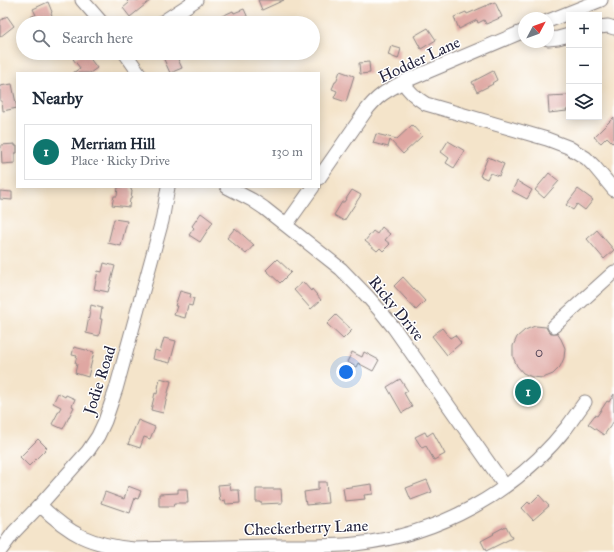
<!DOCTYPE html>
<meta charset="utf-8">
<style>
body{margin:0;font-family:"IM FELL Great Primer",serif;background:#f6f6f7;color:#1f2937}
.controls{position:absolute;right:12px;top:12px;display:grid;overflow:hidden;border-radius:0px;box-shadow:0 2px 10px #0003}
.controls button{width:36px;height:36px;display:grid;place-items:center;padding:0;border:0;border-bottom:1px solid #e0e1e3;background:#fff;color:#1f2937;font:20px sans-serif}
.compass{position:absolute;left:518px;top:12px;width:36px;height:36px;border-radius:50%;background:#fff;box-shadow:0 2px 10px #0003;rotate:49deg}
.you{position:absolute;left:346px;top:372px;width:14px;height:14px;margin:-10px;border:3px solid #fff;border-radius:50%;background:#1a73e8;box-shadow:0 0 0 6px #1a73e833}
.badge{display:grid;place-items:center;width:26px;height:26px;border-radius:50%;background:#0f766e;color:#fff;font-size:13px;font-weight:700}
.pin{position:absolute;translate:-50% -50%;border:2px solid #fff;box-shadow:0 1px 4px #0006}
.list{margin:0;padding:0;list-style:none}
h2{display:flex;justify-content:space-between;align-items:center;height:52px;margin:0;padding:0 16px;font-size:17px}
h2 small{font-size:13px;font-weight:400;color:#747a83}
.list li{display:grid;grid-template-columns:26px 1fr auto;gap:12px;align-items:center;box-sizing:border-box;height:56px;margin:0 8px 8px;padding:0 8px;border:1px solid #e0e1e3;border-radius:0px}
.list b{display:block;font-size:15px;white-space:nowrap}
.list p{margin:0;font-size:13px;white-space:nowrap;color:#747a83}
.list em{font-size:13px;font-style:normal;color:#747a83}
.icon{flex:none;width:22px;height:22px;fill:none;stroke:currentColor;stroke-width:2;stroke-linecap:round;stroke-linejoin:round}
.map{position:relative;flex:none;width:614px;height:552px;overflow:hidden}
.search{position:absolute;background:#fff;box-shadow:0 2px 10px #0003;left:16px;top:16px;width:304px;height:44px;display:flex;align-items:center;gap:10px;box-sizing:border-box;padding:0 14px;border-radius:22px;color:#747a83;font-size:15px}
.panel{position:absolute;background:#fff;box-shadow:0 2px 10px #0003;left:16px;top:72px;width:304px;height:116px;border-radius:0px}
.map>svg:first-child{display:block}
.building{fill:#dfa7a2}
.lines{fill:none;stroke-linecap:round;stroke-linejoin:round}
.minor-casing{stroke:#8b8382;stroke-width:15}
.minor{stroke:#fff;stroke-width:13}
.labels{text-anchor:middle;stroke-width:3;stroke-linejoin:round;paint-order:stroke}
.number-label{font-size:14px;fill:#514355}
.street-label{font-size:16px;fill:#22223b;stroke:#fff}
</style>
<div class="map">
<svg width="614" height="552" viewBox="0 0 614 552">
<rect width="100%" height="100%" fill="#fff"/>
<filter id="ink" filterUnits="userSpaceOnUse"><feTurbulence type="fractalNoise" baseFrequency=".025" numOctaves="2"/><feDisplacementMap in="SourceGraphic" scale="8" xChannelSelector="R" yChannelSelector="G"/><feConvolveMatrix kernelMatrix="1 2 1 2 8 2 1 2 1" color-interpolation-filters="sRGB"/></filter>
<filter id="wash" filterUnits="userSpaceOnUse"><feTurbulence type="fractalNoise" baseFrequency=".012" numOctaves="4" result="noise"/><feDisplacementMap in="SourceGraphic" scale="16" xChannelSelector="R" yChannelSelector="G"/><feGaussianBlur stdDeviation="0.9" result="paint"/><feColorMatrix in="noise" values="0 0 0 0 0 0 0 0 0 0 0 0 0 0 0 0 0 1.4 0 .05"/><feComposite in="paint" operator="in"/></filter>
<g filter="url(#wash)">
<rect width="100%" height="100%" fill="#f4e4ca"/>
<g id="blocks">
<path class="building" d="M126,0H151L130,17L123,8L129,3Z
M258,0H284L262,10Z
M48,2L52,12L51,13L55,23H32L29,17L36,15L33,9Z
M495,2L502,17L486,24L484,20L478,23L477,20L459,29L454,17L466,12L467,14Z
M244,9L248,18L240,23H207L233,11L234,13Z
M7,16L14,26L0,37V21Z
M428,28L436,40L421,49L414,36Z
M391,46L401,49L398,59L388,55Z
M82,53H86L97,68L90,73H73L80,68L73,59Z
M167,53H175L182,68L170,73L162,55Z
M369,62L370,73L360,74L359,63Z
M340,71L354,76L346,102L334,98L337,91L332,89L335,82H336Z
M493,71L497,80L492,83L493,84L477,92L472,82Z
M12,84L17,108L3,111L2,101H0V86Z
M569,95V109H567V111L549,113L548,96Z
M614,117V144L607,137L601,143L594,137Z
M412,125L422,136L403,154L390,140L388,147L373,143L376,134L397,139Z
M448,141L465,151L454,168L446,163L449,158L441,152Z
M15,144V146H17V153H15V163L2,164L1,145Z
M488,157L504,164L499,176L490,173L487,179L480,176Z
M549,173L559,181L544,198L535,190Z
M517,181L532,190L527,199L512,191Z
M118,187H131V190L132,191L131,199H130L129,207L112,205L114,196H117Z
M578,189L593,200L585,210L577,204L573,210L566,205Z
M352,190L361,195L344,221L334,215L342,202H344Z
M0,191L12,192V200L0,199Z
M201,213L213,222L200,242L189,235L194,228L192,226Z
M114,219L127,221L121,246L108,243Z
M382,227L390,234L385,240L390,244L383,251L380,248L377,251L365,241L373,231L377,234Z
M235,228L254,245L246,254L227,238Z
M597,230L614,250L604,259L587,239Z
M277,259L291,272L280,283L266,270Z
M104,263L115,266L108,292L94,289L98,271L102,272Z
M403,277L425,301L416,310L394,286Z
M303,282L311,291L312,289L321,300L311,309L294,290Z
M180,291L191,294L190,297L194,298L192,306L188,305L185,318L174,315L177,306H175Z
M91,305L102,308L100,319H102L99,336L86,333Z
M336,315L352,330L343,339L327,324Z
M535,326L546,327L548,331L551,333H557L561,339L565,348L564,358L560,367L553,374L543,378L532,377L523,373L517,366L513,357V346L517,337L525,330Z
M442,328L450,338L455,335L461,343L447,355L432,336Z
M164,338L176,341L170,363L153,359L155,350L160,352Z
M74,347L94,352L88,377L75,373L77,364L75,363L77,356L72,355Z
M352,352L362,357L364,352L379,360L373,371L358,363L356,367L347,362Z
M160,378L171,381L163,413L151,410L155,393L157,394Z
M400,379L408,391L404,393L412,407L402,413L387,387Z
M58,393L65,397L66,395L75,399L72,406L74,407L63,429L52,424L61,407L53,403Z
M614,394V421L604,435L588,424L595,415L597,416L607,401L609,402Z
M138,420L155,427L150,439L144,437L140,448L128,444Z
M425,432L427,436L433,432L445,454L434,460L426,446L422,448L415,437Z
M38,439L47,448L29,466L20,457Z
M427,480L432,492L411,500L406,488Z
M318,482H326L328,503L306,505L304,492L318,490Z
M230,484L231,490H239L240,503L226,504L225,500L220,501L218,485Z
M372,484L373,494L364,495L365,499L345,501L343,488Z
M128,486L141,491L138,499L135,498L130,513L101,503L105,492L124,499Z
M178,489H187L188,503H175L174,506H159V494L178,493Z
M256,489H281L282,503L261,504V502H256Z
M539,495L549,506L533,520L522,508L528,502L530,504Z
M506,526L512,538L486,551L481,541L494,534L493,533Z"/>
</g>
</g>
<g filter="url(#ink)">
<use href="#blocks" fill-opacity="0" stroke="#8b8382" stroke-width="1"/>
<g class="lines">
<defs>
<path id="minor" d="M82,0L102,23
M548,21L601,0
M161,23L196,0
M599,27L608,26L614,28
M548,39L558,38L569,35
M125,53L139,73
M403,82C409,92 416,98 426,104L547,139L568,147L586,158L594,166L614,190
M319,178L365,112C377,96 386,91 403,82L524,31
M227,187L252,200L264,208L341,269L368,297L382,313L394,328L505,486
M286,225L313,187
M554,326L614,272
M40,505C70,535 91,545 134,549C179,548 225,547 270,546C298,546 327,547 355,544C439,535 515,493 567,427C573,419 579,410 585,402
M0,551L14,532L40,505L88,451L98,436L105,421L116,389L162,221L168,187"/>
</defs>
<use href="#minor" class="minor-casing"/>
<use href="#minor" class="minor"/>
</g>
</g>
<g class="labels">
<g class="number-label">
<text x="539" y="357">0</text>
</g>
<g class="street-label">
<text transform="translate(419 59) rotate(-25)" y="6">Hodder Lane</text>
<text transform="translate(397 308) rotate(51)" y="6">Ricky Drive</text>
<text transform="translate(99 380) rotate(-72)" y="6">Jodie Road</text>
<text transform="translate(306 527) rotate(-2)" y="6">Checkerberry Lane</text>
</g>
</g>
</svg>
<div class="controls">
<button>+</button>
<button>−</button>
<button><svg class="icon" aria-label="layers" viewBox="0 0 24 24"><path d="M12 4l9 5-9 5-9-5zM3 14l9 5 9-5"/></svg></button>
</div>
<svg class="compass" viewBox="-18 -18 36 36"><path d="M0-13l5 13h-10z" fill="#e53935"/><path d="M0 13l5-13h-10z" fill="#747a83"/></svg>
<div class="you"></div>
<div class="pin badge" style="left:528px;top:392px">1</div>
<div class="search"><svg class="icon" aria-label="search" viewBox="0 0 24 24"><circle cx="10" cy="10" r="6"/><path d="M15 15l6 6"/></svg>Search here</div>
<section class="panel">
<h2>Nearby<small></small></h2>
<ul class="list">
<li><span class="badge">1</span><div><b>Merriam Hill</b><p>Place · Ricky Drive</p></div><em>130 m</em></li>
</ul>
</section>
</div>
